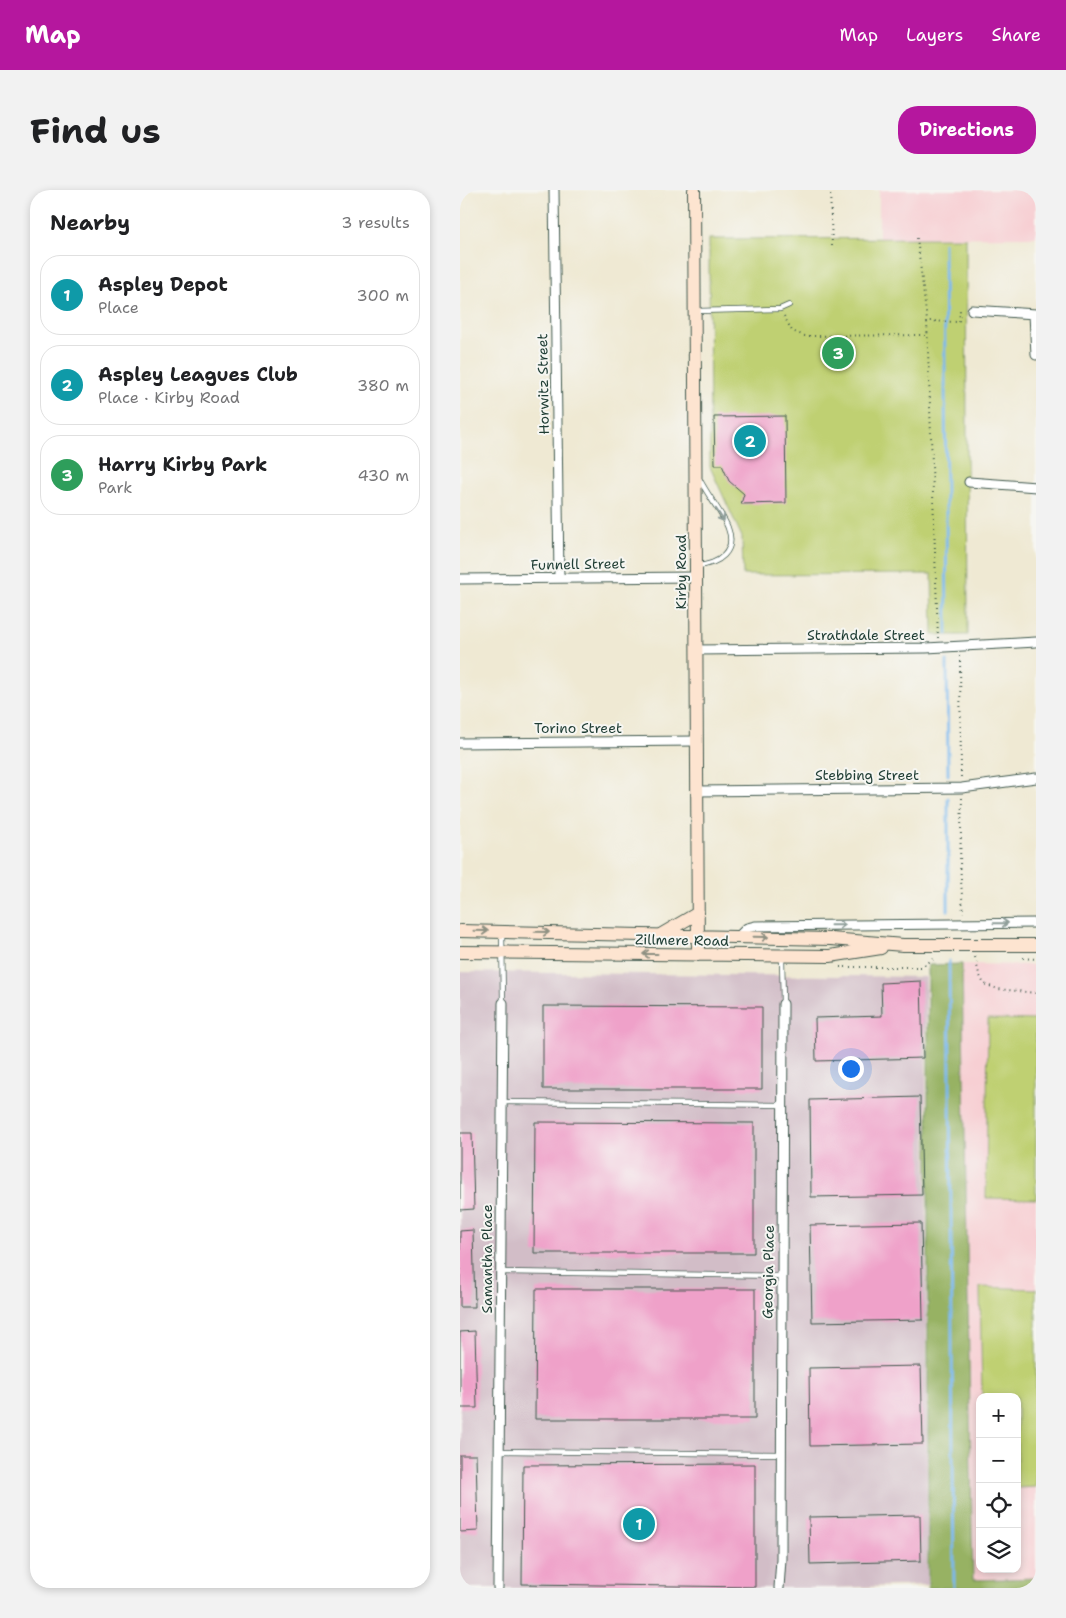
<!DOCTYPE html>
<meta charset="utf-8">
<style>
body{margin:0;font-family:"Shantell Sans",sans-serif;background:#f2f2f2;color:#202124}
.controls{position:absolute;right:15px;bottom:15px;display:grid;overflow:hidden;border-radius:10px;box-shadow:0 2px 8px #0003}
.controls button{width:45px;height:45px;display:grid;place-items:center;padding:0;border:0;border-bottom:1px solid #e0e0e0;background:#fff;color:#202124;font:25px sans-serif}
.you{position:absolute;left:390px;top:878px;width:18px;height:18px;margin:-12px;border:4px solid #fff;border-radius:50%;background:#1a73e8;box-shadow:0 0 0 8px #1a73e833}
.badge{display:grid;place-items:center;width:32px;height:32px;border-radius:50%;background:#b5179e;color:#fff;font-size:16px;font-weight:700}
.pin{position:absolute;translate:-50% -50%;border:2px solid #fff;box-shadow:0 1px 5px #0006}
.list{margin:0;padding:0;list-style:none}
h2{display:flex;justify-content:space-between;align-items:center;height:65px;margin:0;padding:0 20px;font-size:21px}
h2 small{font-size:16px;font-weight:400;color:#757577}
.list li{display:grid;grid-template-columns:32px 1fr auto;gap:15px;align-items:center;box-sizing:border-box;height:80px;margin:0 10px 10px;padding:0 10px;border:1px solid #e0e0e0;border-radius:20px}
.list b{display:block;font-size:19px;white-space:nowrap}
.list p{margin:0;font-size:16px;white-space:nowrap;color:#757577}
.list em{font-size:16px;font-style:normal;color:#757577}
.icon{flex:none;width:28px;height:28px;fill:none;stroke:currentColor;stroke-width:2;stroke-linecap:round;stroke-linejoin:round}
.map{position:relative;flex:none;width:576px;height:1398px;overflow:hidden;border-radius:20px}
header{display:flex;align-items:center;gap:30px;box-sizing:border-box;height:70px;padding:0 25px;background:#b5179e;color:#fff}
header strong{font-size:24px}
nav{display:flex;gap:28px;margin-inline-start:auto;font-size:18px}
.intro{display:flex;align-items:center;justify-content:space-between;box-sizing:border-box;height:120px;padding:0 30px}
h1{margin:0;font-size:35px}
.button{padding:12px 22px;border-radius:20px;background:#b5179e;color:#fff;font-size:18px;font-weight:700}
main{display:flex;gap:30px;padding:0 30px}
aside{flex:1;background:#fff;border-radius:20px;box-shadow:0 2px 8px #0003}
.map>svg:first-child{display:block}
.built{fill:#f7cfd3;fill-rule:evenodd}
.industrial{fill:#d2bdc7}
.green{fill:#bfd072;stroke:#6f8653}
.forest{fill:#97b264;stroke:#5b784c}
.lines{fill:none;stroke-linecap:round;stroke-linejoin:round}
.stream{stroke:#7bb9ee;stroke-width:3}
.building{fill:#efa1c9}
.lane-casing{stroke:#3e574c;stroke-width:6}
.street-casing{stroke:#3e574c;stroke-width:11}
.secondary-casing{stroke:#3e574c;stroke-width:14}
.path{stroke:#3e574c;stroke-width:2;stroke-dasharray:1 4;stroke-linecap:butt}
.lane{stroke:#fff;stroke-width:4.5}
.street{stroke:#fff;stroke-width:9}
.secondary{stroke:#fde4d0;stroke-width:12}
.oneway{stroke:#8f9e9a}
.oneway2{stroke:#8e9082}
.labels{text-anchor:middle;stroke-width:4;stroke-linejoin:round;paint-order:stroke}
.street-label{font-size:14px;fill:#1f3d34;stroke:#f6f6f2}
</style>
<header>
<strong>Map</strong>
<nav><a>Map</a><a>Layers</a><a>Share</a></nav>
</header>
<div class="intro"><h1>Find us</h1><a class="button">Directions</a></div>
<main>
<aside>
<h2>Nearby<small>3 results</small></h2>
<ul class="list">
<li><span class="badge" style="background:#0f9aa8">1</span><div><b>Aspley Depot</b><p>Place</p></div><em>300 m</em></li>
<li><span class="badge" style="background:#0f9aa8">2</span><div><b>Aspley Leagues Club</b><p>Place · Kirby Road</p></div><em>380 m</em></li>
<li><span class="badge" style="background:#2e9e5b">3</span><div><b>Harry Kirby Park</b><p>Park</p></div><em>430 m</em></li>
</ul>
</aside>
<div class="map">
<svg width="576" height="1398" viewBox="0 0 576 1398">
<rect width="100%" height="100%" fill="#f6f6f2"/>
<filter id="ink" filterUnits="userSpaceOnUse"><feTurbulence type="fractalNoise" baseFrequency=".02" numOctaves="2"/><feDisplacementMap in="SourceGraphic" scale="10" xChannelSelector="R" yChannelSelector="G"/><feConvolveMatrix kernelMatrix="1 2 1 2 8 2 1 2 1" color-interpolation-filters="sRGB"/></filter>
<filter id="wash" filterUnits="userSpaceOnUse"><feTurbulence type="fractalNoise" baseFrequency=".0096" numOctaves="4" result="noise"/><feDisplacementMap in="SourceGraphic" scale="20" xChannelSelector="R" yChannelSelector="G"/><feGaussianBlur stdDeviation="1.12" result="paint"/><feColorMatrix in="noise" values="0 0 0 0 0 0 0 0 0 0 0 0 0 0 0 0 0 1.4 0 .05"/><feComposite in="paint" operator="in"/></filter>
<g filter="url(#wash)">
<rect width="100%" height="100%" fill="#efe9d3"/>
<path class="built" d="M419,0H576V47L419,48Z
M502,774L576,775V1388L513,1390ZM520,1207H557V1379H520Z"/>
<path class="industrial" d="M0,782L466,787L467,1395L370,1398H0Z"/>
<path class="green" d="M506,48L508,445H473L472,384L283,385L282,347L250,277L249,49Z
M528,829L576,830V1009L526,1008Z
M520,1097L576,1099V1297L557,1298V1207H522Z"/>
<path class="forest" d="M502,774L513,1390L576,1388V1398H468V775Z"/>
<g class="lines">
<path class="stream" d="M484,53L487,444
M487,471L488,585
M488,608V720
M489,771L494,1398"/>
</g>
<g id="blocks">
<path class="building" d="M325,226L326,313L281,314L284,304L269,291L262,275H255L254,227Z
M461,791L463,868L356,871L355,828L422,826L421,793Z
M83,816L302,817V899H83Z
M460,907L462,1005L351,1007L350,910Z
M75,932L294,933V1063H74Z
M0,943H12L14,1019L0,1020Z
M461,1033L463,1130L352,1132L350,1035Z
M13,1040L15,1117H0V1041Z
M76,1099H295V1229H75Z
M15,1141L17,1218H0V1142Z
M461,1176L463,1254L350,1256L349,1178Z
M0,1265H16L18,1341L0,1342Z
M295,1274V1397L62,1394L63,1275Z
M460,1325L461,1371L350,1374L349,1327Z"/>
</g>
</g>
<g filter="url(#ink)">
<use href="#blocks" fill-opacity="0" stroke="#3e574c" stroke-width="1"/>
<g class="lines">
<defs>
<path id="lane" d="M236,121L320,119L329,115
M237,376C259,374 277,362 268,338C264,326 247,304 240,290
M42,742L43,813
M322,767L323,814
M42,912L323,915
M40,1082L322,1086
M39,1261L320,1264"/>
<path id="street" d="M94,0L99,388
M512,120L576,124
M574,124L576,165
M509,292L576,297
M0,389L236,387
M236,460L466,458L576,452
M0,553L236,551
M237,601L502,598L576,588
M278,747L287,738L295,736L576,733
M38,1398L43,813
M319,1398L321,1369L323,814"/>
<path id="secondary" d="M234,0L238,765
M0,741L371,749L443,755H576
M202,744L238,723
M0,762L370,766L421,758"/>
</defs>
<use href="#lane" class="lane-casing"/>
<use href="#street" class="street-casing"/>
<use href="#secondary" class="secondary-casing"/>
<path class="path" d="M370,0L372,56
M457,48L467,131
M324,126L332,141L345,146L469,145
M478,448L467,131L499,132L500,120H502
M500,466L501,588
M502,608L500,672L503,723
M515,767L519,784L524,794L538,799L576,803
M563,768L576,769
M380,777H461L477,767"/>
<use href="#lane" class="lane"/>
<use href="#street" class="street"/>
<use href="#secondary" class="secondary"/>
</g>
<defs><path id="oneway-shaft" d="M-6 0H5M1.5-3L5.5 0L1.5 3" fill="none" stroke-width="1.6" stroke-linecap="round" stroke-linejoin="round" transform="scale(1.25)"/></defs>
<g class="oneway">
<use href="#oneway-shaft" transform="translate(260 325) rotate(57)"/>
<use href="#oneway-shaft" transform="translate(541 733) rotate(-1)"/>
<use href="#oneway-shaft" transform="translate(378 735) rotate(-1)"/>
</g>
<g class="oneway2">
<use href="#oneway-shaft" transform="translate(21 741) rotate(1)"/>
<use href="#oneway-shaft" transform="translate(82 742) rotate(1)"/>
<use href="#oneway-shaft" transform="translate(301 747) rotate(1)"/>
<use href="#oneway-shaft" transform="translate(190 764) rotate(-180)"/>
</g>
</g>
<g class="labels">
<g class="street-label">
<text transform="translate(83 194) rotate(-91)" y="5">Horwitz Street</text>
<text transform="translate(118 374) rotate(-1)" y="5">Funnell Street</text>
<text transform="translate(221 382) rotate(-90)" y="5">Kirby Road</text>
<text x="406" y="450">Strathdale Street</text>
<text x="118" y="543">Torino Street</text>
<text x="407" y="590">Stebbing Street</text>
<text transform="translate(222 750) rotate(1)" y="5">Zillmere Road</text>
<text transform="translate(27 1069) rotate(-90)" y="5">Samantha Place</text>
<text transform="translate(308 1082) rotate(-89)" y="5">Georgia Place</text>
</g>
</g>
</svg>
<div class="controls">
<button>+</button>
<button>−</button>
<button><svg class="icon" aria-label="locate" viewBox="0 0 24 24"><circle cx="12" cy="12" r="6"/><path d="M12 2v4M12 18v4M2 12h4M18 12h4"/></svg></button>
<button><svg class="icon" aria-label="layers" viewBox="0 0 24 24"><path d="M12 4l9 5-9 5-9-5zM3 14l9 5 9-5"/></svg></button>
</div>
<div class="you"></div>
<div class="pin badge" style="left:179px;top:1334px;background:#0f9aa8">1</div>
<div class="pin badge" style="left:290px;top:251px;background:#0f9aa8">2</div>
<div class="pin badge" style="left:378px;top:163px;background:#2e9e5b">3</div>
</div>
</main>
